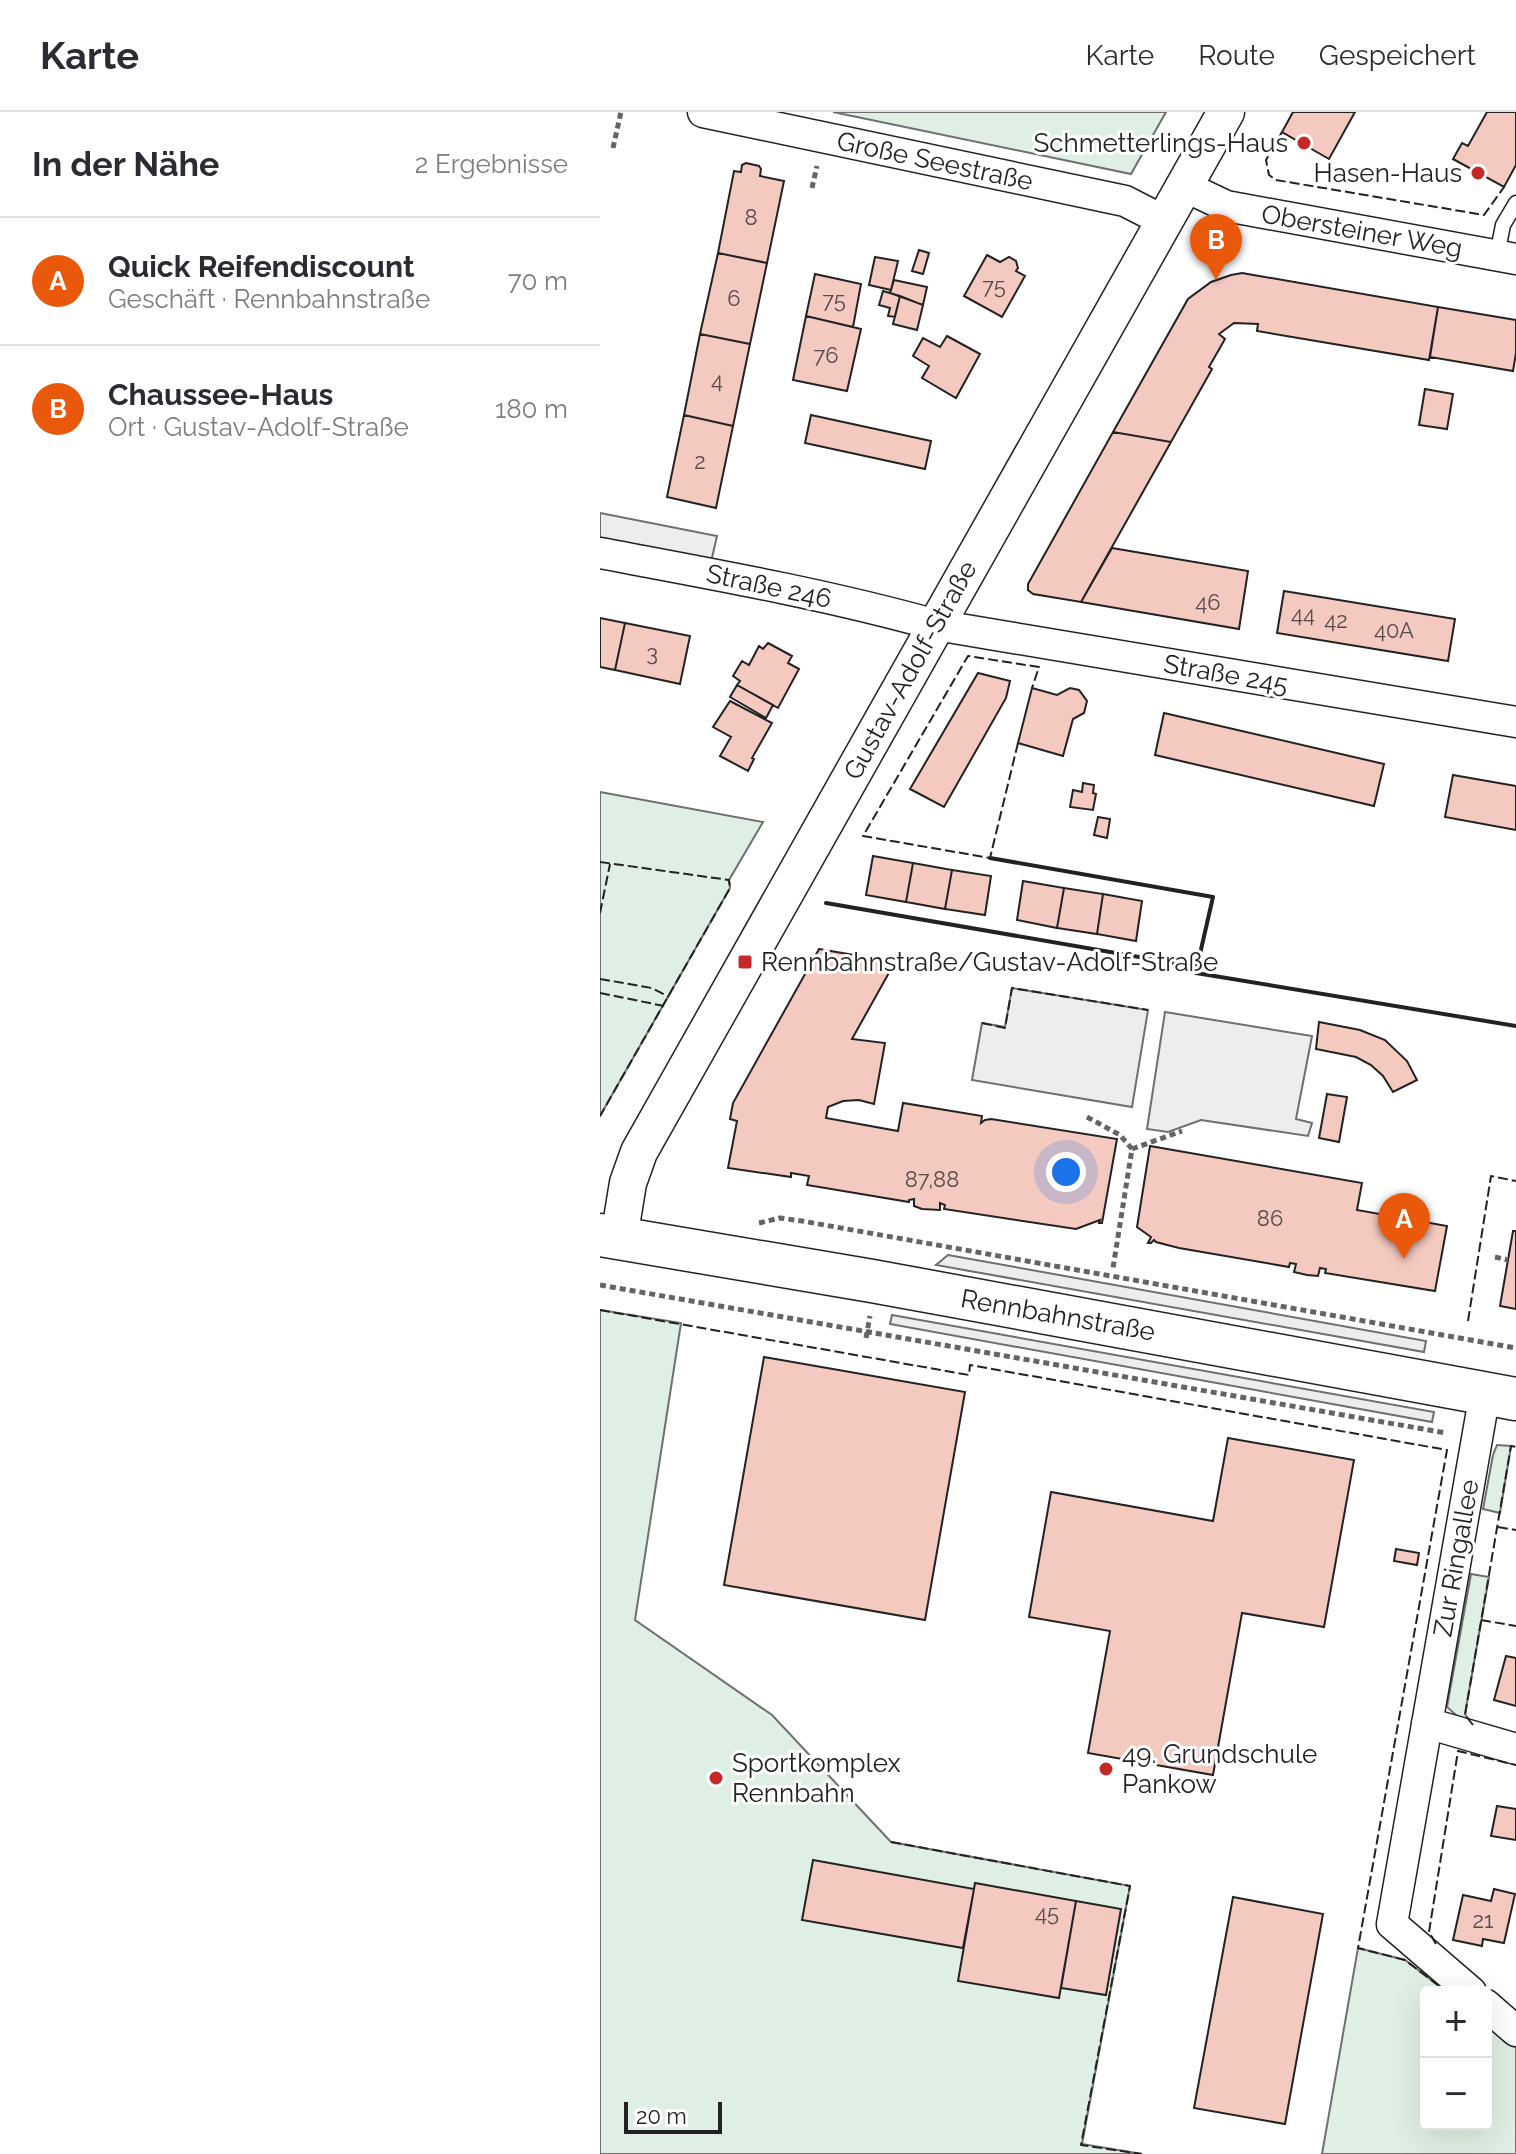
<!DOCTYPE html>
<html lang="de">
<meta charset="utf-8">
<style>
body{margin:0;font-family:Raleway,sans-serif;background:#f2f2f3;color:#2b2b33}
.controls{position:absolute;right:24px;bottom:24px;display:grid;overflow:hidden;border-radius:8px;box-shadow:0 8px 32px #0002}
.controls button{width:72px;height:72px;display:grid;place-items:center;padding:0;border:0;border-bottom:2px solid #e1e1e2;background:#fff;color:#2b2b33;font:40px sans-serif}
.scale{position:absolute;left:24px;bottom:20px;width:98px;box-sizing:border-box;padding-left:8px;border:4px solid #222;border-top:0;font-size:22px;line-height:28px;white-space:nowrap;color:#222;-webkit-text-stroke:6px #fff;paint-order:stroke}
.you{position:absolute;left:466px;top:1060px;width:28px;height:28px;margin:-20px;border:6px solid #fff;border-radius:50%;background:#1a73e8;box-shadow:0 0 0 12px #1a73e833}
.badge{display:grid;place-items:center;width:52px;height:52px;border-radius:50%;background:#ea580c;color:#fff;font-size:26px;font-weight:700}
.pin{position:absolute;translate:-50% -66px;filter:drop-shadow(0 2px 4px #0008)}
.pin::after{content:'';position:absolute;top:42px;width:28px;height:24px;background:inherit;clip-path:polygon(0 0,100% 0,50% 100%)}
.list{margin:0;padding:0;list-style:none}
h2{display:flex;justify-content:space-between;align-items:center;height:104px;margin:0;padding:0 32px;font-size:34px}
h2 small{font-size:26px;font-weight:400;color:#7c7c81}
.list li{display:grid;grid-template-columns:52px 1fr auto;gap:24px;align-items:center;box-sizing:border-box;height:128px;padding:0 32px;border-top:2px solid #e1e1e2}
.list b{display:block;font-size:30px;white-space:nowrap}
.list p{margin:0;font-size:26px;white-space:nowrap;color:#7c7c81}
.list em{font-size:26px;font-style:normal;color:#7c7c81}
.map{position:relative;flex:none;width:916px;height:2042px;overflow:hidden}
header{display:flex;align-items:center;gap:48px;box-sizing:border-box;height:112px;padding:0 40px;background:#fff;border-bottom:2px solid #e1e1e2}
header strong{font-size:38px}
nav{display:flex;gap:44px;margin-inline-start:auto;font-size:28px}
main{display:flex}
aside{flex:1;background:#fff}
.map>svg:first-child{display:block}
.green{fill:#e0efe3;stroke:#6f6f6f;stroke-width:2}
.parking{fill:#ededed;stroke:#6f6f6f;stroke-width:2}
.building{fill:#f3c9c0;stroke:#222;stroke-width:2}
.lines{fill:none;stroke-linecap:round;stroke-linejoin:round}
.service-casing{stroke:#222;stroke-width:17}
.minor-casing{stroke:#222;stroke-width:33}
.tertiary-casing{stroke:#222;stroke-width:39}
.secondary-casing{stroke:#222;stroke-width:45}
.path{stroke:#646464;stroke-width:5;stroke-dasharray:6 4;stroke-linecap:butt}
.service{stroke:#fff;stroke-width:14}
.minor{stroke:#fff;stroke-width:30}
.tertiary{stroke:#fff;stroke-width:36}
.secondary{stroke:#fff;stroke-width:42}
.fence{stroke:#222;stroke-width:2;stroke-dasharray:10 4;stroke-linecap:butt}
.wall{stroke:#222;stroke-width:4}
.poi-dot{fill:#c62828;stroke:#fff;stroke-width:3}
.labels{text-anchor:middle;stroke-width:6;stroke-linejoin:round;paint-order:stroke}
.number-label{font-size:22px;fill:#564c4a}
.poi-label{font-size:26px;fill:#222;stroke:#fff;text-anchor:start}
.street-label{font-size:26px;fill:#222;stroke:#fff}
</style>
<header>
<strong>Karte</strong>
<nav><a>Karte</a><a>Route</a><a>Gespeichert</a></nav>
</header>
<main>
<aside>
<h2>In der Nähe<small>2 Ergebnisse</small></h2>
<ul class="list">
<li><span class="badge">A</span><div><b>Quick Reifendiscount</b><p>Geschäft · Rennbahnstraße</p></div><em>70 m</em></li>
<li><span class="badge">B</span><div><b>Chaussee-Haus</b><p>Ort · Gustav-Adolf-Straße</p></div><em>180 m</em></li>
</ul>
</aside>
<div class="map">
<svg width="916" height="2042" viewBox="0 0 916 2042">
<rect width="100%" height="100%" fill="#fff"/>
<path class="green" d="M233,0H566L531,62Z
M0,680L163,710L129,768L130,776L0,1004Z
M0,1198L81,1211L35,1508L172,1603L291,1730L530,1774L482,2032L542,2042H0Z
M897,1333L911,1334L900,1401L883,1397L893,1343Z
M871,1462L889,1465L865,1602L872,1613L865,1611L847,1595Z
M758,1836L805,1848L847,1880H826V2012H886V1910L916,1934V2042H722Z"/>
<path class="parking" d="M0,401L117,424L111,450L0,428Z
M412,876L548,898L532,995L372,968L382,911L405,915Z
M565,900L712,924L696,1007L712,1011L708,1024L601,1008L568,1020L547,1017Z
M348,1143L826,1229L824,1240L336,1153Z
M292,1203L834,1300L832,1310L290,1212Z"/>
<path class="building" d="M693,0H755L729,47L682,20Z
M887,0H916V53L904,75L853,47L862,31L868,34Z
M146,51L159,54L161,57L160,64L184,69L167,151L118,141L134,59L141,60L142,53Z
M319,138L329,141L323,162L312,159Z
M118,141L167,151L150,232L100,222Z
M387,143L400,150L409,145L416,149L418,156L416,159L425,164L402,205L364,184Z
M275,145L298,149L291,178L269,173Z
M642,161L838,195L829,248L657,219L658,212L634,211L619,222L625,227L609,255L612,257L571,330L513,320L588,187L611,170L631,163Z
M215,162L261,172L253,215L206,204Z
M294,168L327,175L323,193L290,181Z
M283,179L300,184L295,205L288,204L290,196L279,193Z
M300,184L323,193L317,218L293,212Z
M838,195L916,208V241L913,259L830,245Z
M206,204L261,217L247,279L193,268Z
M100,222L150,232L133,314L84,303Z
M347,224L380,242L356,286L322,266L329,254L313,244L323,226L340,235Z
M825,277L853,282L847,317L819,313Z
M84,303L133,314L116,396L67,385Z
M211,303L331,329L325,357L205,331Z
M513,320L571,330L481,490L433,482L428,478V472Z
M512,436L648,459L639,517L481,490Z
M684,479L855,507L848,549L677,521Z
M0,506L25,511L15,558L0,555Z
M25,511L90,524L80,572L15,558Z
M168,531L192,544L188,551L199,557L178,596L137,573L140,569L133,564L142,549L149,553L159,534L163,537Z
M378,561L410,569L406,586L344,695L310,677Z
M137,573L173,593L166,606L130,585Z
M432,576L457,583L470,576L479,578L487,589L484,601L473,607L463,644L418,631Z
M130,589L172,611L152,646L154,647L148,659L120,644L131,625L113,615Z
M564,601L784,652L774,694L555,643Z
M853,663L916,674V718L845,705Z
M483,671L494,673L493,681L496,682L493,698L470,695L473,678L482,680Z
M498,705L510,707L507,726L494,723Z
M273,744L313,751L306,790L266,783Z
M313,751L352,758L345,797L306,790Z
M352,758L391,764L385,803L345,797Z
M423,769L464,776L457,816L417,808Z
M464,776L503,782L497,822L457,816Z
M503,782L542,789L536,829L497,822Z
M219,837L295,850L252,927L285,931L274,992L259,988L243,989L228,995L226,1006L298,1019L303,991L382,1004L381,1011L385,1008L391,1007L517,1027L502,1111H499L500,1108L476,1117L344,1097L345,1093L340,1091V1098L322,1097L314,1094V1087L309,1088V1090L207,1073L209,1064L191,1061V1065L128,1056L137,1009L130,1007L133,991Z
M719,910L760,918L785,928L807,949L817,968L793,980L783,964L771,953L756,945L716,937Z
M727,982L747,985L739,1030L719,1026Z
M550,1034L762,1071L757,1098L847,1114L835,1179L725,1161L726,1157L720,1156L718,1164L707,1163L694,1160L696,1152L690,1151L689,1155L579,1136L556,1130L554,1128L551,1131H548L551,1125L537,1115Z
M913,1119H916V1197L900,1194Z
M164,1245L365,1280L325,1508L124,1473Z
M628,1326L754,1348L724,1515L642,1501L613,1663L488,1641L510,1519L429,1505L451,1380L613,1409Z
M796,1437L819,1441L817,1453L794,1449Z
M906,1544L916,1546V1594L894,1588Z
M897,1694L916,1697V1728L891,1724Z
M213,1748L374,1777L363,1836L202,1808Z
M375,1771L476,1789L459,1886L358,1869Z
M894,1777L915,1782L904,1831L883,1827L882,1834L853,1828L863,1783L891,1789Z
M633,1785L723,1802L685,2012L594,1996Z
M476,1789L521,1797L506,1883L461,1876Z"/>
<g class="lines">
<defs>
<path id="service" d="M897,143L903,113L916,91"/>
<path id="minor" d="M103,0L525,89L564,109
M584,74L626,94L916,147
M0,441C112,462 225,482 336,513L916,610
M827,1611L916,1637
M871,1880L792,1812L885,1281
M886,1893L916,1919"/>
<path id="tertiary" d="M19,1126L28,1071L39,1040L626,0"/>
<path id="secondary" d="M0,1123L272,1169L916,1287"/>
</defs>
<use href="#service" class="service-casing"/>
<use href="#minor" class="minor-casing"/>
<use href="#tertiary" class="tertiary-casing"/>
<use href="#secondary" class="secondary-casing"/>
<path class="path" d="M13,36L21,0
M212,76L217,54
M487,1005L520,1023L532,1037L513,1156
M532,1037L582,1019
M159,1111L180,1106L202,1109L916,1236
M895,1145L908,1148
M0,1173L846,1321
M266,1226L270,1204"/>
<use href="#service" class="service"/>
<use href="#minor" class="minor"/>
<use href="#tertiary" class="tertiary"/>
<use href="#secondary" class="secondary"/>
<path class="fence" d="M682,20L666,48L669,63L676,68L884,103L904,75
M418,631L390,746L263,724L368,544L439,555L432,576
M0,750L129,768L130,776L0,1004
M0,801L10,752
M0,867L52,876L69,885
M0,881L64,894
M382,911L405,916L412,876L548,898
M0,1198L369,1263L370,1253L847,1338L758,1836L805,1848L847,1880
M868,1209L891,1064L916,1069
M898,1415L916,1418
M881,1508L916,1514
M873,1613L865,1603L911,1334L916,1335
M291,1730L530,1774L481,2033L542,2042
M836,1832L829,1820L858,1639L916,1653"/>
<path class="wall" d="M226,791L597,855L613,785L390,746
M597,855L596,861L916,914"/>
</g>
<g class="poi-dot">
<circle cx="704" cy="31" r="8"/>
<circle cx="878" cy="61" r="8"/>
<rect x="137" y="842" width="16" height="16" rx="4"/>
<circle cx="506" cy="1657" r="8"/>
<circle cx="116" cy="1666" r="8"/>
</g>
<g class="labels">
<g class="number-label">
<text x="151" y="113">8</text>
<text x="394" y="182">75</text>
<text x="134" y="194">6</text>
<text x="234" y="196">75</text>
<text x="226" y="251">76</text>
<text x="117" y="276">4</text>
<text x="100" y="357">2</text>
<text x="608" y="498">46</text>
<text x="703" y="510">44</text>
<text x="736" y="516">42</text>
<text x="794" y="526">40A</text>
<text x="52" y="549">3</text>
<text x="332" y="1075">87,88</text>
<text x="670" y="1114">86</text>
<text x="447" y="1809">45</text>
<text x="883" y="1816">21</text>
</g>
<g class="poi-label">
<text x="688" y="40" text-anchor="end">Schmetterlings-Haus</text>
<text x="862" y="70" text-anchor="end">Hasen-Haus</text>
<text x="161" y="859">Rennbahnstraße/Gustav-Adolf-Straße</text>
<text x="522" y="1651">49. Grundschule<tspan x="522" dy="30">Pankow</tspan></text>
<text x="132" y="1660">Sportkomplex<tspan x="132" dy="30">Rennbahn</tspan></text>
</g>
<g class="street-label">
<text transform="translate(335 49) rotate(12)" y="9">Große Seestraße</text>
<text transform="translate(762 119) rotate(10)" y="9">Obersteiner Weg</text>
<text transform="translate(169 474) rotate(12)" y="9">Straße 246</text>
<text transform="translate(310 558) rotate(-61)" y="9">Gustav-Adolf-Straße</text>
<text transform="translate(626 562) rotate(10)" y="9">Straße 245</text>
<text transform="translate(458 1203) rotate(10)" y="9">Rennbahnstraße</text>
<text transform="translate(856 1446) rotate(-80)" y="9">Zur Ringallee</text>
</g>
</g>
</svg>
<div class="controls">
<button>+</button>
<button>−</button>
</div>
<div class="scale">20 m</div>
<div class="you"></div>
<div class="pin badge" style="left:804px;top:1147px">A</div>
<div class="pin badge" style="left:616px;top:168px">B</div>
</div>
</main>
